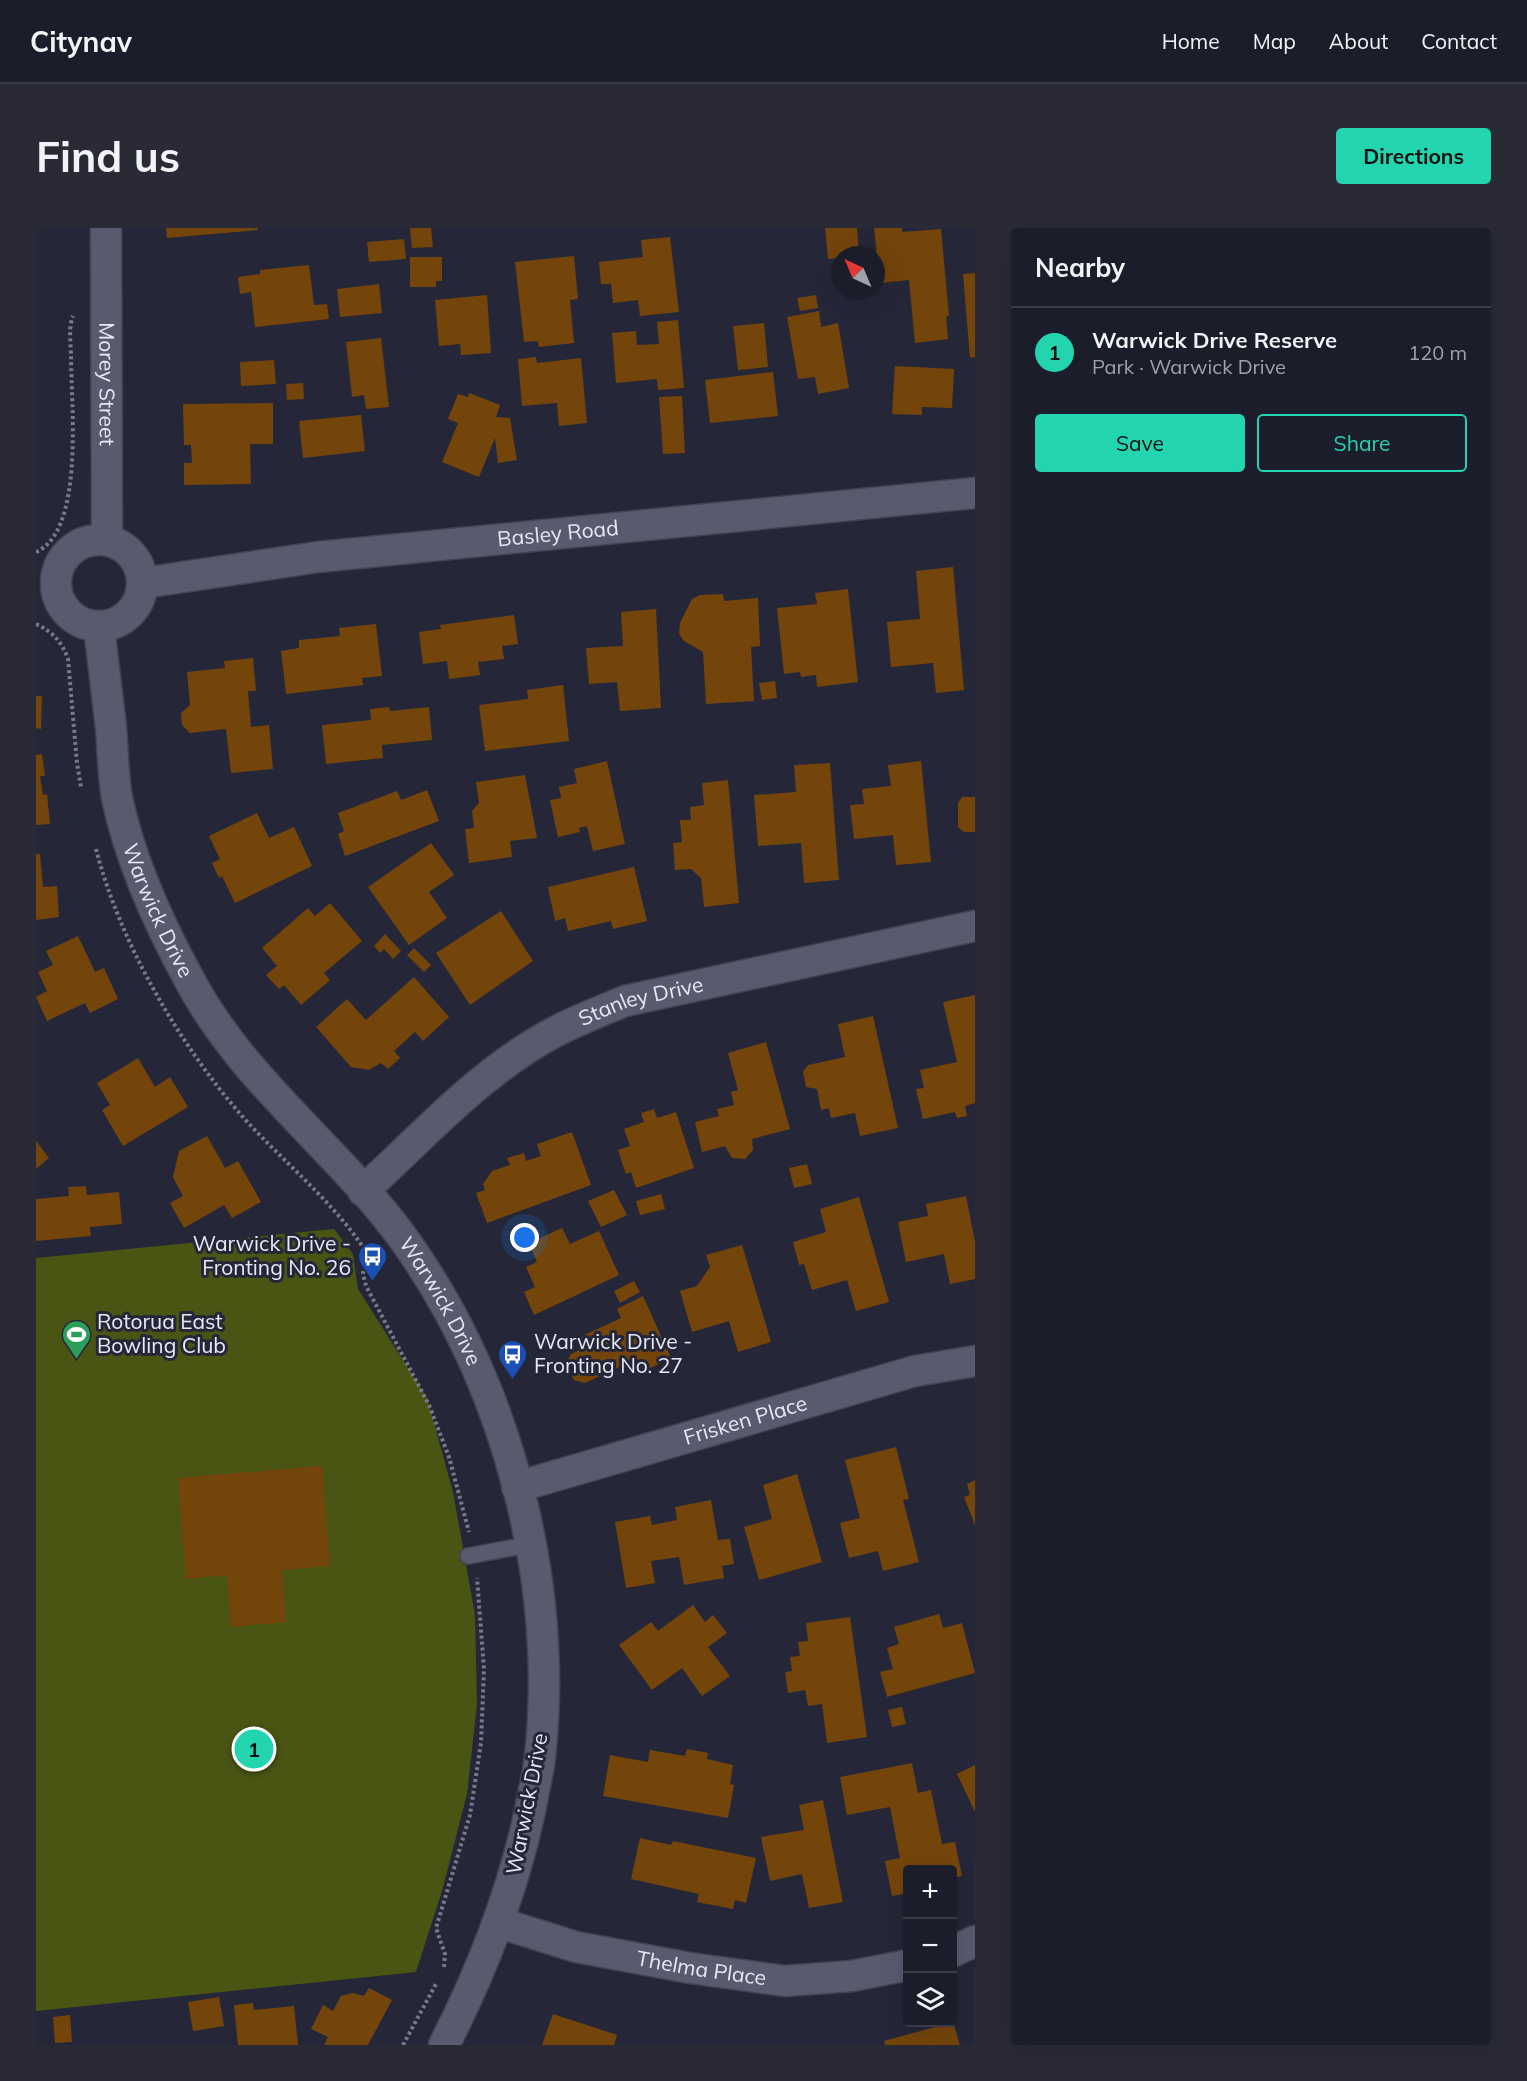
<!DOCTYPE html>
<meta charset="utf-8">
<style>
body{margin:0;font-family:Mulish,sans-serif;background:#292a36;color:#f1f3f6}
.controls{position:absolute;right:18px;bottom:18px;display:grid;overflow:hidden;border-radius:6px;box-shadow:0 6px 24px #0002}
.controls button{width:54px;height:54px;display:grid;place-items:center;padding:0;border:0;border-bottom:2px solid #3a3b47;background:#1c1d2a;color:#f1f3f6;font:30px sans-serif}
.compass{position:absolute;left:795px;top:18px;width:54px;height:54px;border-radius:50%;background:#1c1d2a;box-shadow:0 6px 24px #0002;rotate:316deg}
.you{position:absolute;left:489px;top:1010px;width:21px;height:21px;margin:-15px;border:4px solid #fff;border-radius:50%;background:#1a73e8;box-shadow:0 0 0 9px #1a73e833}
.badge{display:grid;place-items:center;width:39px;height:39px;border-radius:50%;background:#23d5af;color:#111;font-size:20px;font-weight:700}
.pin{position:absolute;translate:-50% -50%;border:3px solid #fff;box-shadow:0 2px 6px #0006}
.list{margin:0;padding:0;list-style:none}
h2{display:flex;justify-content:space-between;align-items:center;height:78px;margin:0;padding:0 24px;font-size:26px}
h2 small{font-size:20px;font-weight:400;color:#a0a2a8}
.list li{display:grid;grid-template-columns:39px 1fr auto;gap:18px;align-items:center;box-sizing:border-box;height:90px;padding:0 24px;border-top:2px solid #3a3b47}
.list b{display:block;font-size:22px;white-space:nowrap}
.list p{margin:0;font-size:20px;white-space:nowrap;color:#a0a2a8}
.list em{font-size:20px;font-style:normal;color:#a0a2a8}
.actions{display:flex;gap:12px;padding:18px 24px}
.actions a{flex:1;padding:14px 0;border:2px solid #23d5af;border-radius:6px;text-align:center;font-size:21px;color:#23d5af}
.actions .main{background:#23d5af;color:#111}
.icon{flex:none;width:33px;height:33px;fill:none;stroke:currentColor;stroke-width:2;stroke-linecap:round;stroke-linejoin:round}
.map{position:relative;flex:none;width:939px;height:1817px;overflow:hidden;border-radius:6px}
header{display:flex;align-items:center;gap:36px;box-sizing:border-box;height:84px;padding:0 30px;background:#1c1d2a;border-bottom:2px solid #3a3b47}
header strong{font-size:28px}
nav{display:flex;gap:33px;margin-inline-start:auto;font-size:21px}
.intro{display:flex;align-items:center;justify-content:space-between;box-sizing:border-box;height:144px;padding:0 36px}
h1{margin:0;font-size:42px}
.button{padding:15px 27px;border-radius:6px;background:#23d5af;color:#111;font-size:21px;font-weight:700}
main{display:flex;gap:36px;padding:0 36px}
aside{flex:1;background:#1c1d2a;border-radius:6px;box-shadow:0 6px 24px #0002}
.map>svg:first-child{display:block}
.green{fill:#4a5513}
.building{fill:#74450b}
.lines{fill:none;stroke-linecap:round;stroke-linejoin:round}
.lane-casing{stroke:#424452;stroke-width:18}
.street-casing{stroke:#424452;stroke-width:33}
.path{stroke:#787a89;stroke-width:4;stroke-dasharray:3 3;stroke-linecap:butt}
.lane{stroke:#585b6e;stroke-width:15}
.street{stroke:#585b6e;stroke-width:30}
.labels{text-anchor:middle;stroke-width:6;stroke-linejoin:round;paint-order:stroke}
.street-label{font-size:21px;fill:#e7e9f5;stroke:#252738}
.poi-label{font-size:21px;fill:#e7e9f5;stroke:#252738;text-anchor:start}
</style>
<header>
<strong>Citynav</strong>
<nav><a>Home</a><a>Map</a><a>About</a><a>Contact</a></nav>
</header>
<div class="intro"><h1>Find us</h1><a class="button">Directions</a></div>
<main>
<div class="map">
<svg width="939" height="1817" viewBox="0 0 939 1817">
<rect width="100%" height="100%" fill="#252738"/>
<path class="green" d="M298,1001L317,1026L322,1061L391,1170L417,1264L439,1387L441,1476L431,1566L406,1663L380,1744L0,1783V1030Z"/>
<path class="building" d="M130,0H222V2L131,10Z
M374,0H395L397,19L376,20Z
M789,0H821L823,27H804V30L792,31Z
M838,0H866V4L905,1L913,88H910L912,111L879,115L873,52L844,55Z
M634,9L643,84L604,88L602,72L577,75L575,56H565L563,34L607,29L605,12Z
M368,11L370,31L333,34L331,14Z
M538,28L542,71L534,72L538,115L503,119L502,113L488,114L479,34Z
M374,29H406V53H400V59H374Z
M273,37L278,77L291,76L293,91L219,99L215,64L204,66L202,49L224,46V42Z
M939,45V129L934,130L927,46Z
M343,56L346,85L304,89L301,61Z
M451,67L455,125L425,127L424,116L403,118L399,72Z
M780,67L782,80L764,83L761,70Z
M783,83L785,99L802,95L813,160L782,166L779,149L762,151L751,89Z
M642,92L648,160L622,162L621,151L580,155L576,105L600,103L601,117L623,116L621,94Z
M728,95L732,139L702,142L697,98Z
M345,110L353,179L330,181L328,167L316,169L310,114Z
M500,129L501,135L545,130L551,195L523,198L521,175L486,178L482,131Z
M238,132L240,156L205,158L204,134Z
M859,138L918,141L916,180L886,179V187L856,186Z
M737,144L742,188L674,195L669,152Z
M267,155L268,171L251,172L250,156Z
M433,165L464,177L460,189L474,190L481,232L462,235L459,210L443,249L406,234L422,195L412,191L422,166L432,169Z
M646,168L649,225L627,226L623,169Z
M237,175V216H214L215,256L148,257V235H156L155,217H148L147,176Z
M325,187L329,223L267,230L263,193Z
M917,339L928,462L900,465L897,435L855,439L851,394L884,391L880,343Z
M812,361L822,454L781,459L780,447L765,449L764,444L748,446L741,380L781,376L779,365Z
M687,366L688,373L722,370L724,418L715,419L718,473L670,476L667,424L648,413L643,406L644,395L656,371L664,367Z
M620,381L625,480L584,483L581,454L553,456L550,420L587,418L585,384Z
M478,387L482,416L466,418L468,431L442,434L444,447L413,451L411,433L387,436L383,404L405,401L404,397Z
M340,396L346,448L326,450L327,457L250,466L245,423L263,420V412L304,408L303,400Z
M217,430L220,463H212L215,499L233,497L237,541L195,545L190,501L154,505L146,497L145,485L154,477L151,444L189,440L188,433Z
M739,453L741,470L726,472L723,455Z
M527,457L533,513L449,523L443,477L492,471L491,462Z
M0,468H6L5,501L0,500Z
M353,479L354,483L393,479L396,512L346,517L347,530L290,536L286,497L335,492L334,481Z
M6,526L9,548H4L7,567L11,566L14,596L0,597V527Z
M571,533L589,616L557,623L551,598L543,600L544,604L522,609L514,572L525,570L523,559L541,555L538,541Z
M885,533L895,634L860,637L857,607L818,611L814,577L828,576L826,561L855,558L852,537Z
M794,535L803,652L768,655L765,615L722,618L718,567L760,564L758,537Z
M489,547L501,610L474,613L476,629L433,635L429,601L438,600L436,583L443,575L440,554Z
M692,552L703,675L668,679L665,650L655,641L639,642L637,615L646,614L644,592H655L654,579L668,577L666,555Z
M391,562L403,593L309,628L302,606L308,603L302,585L361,563L365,572Z
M926,569H939V604H928L922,599V575Z
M221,585L233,610L258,599L276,638L199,675L186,648L183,650L176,635L184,631L173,608Z
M395,615L418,647L393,664L411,690L373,717L332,659Z
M0,626H4L7,659L21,658L23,689L0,692Z
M598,639L611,693L577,701L575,693L532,703L529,690L519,693L512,659Z
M294,675L326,713L288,745L294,752L265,777L248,757L243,761L230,747L241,738L226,720L272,680L279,688Z
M465,683L497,733L434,777L400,725Z
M349,706L365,723L357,731L348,721L344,725L338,718Z
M42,708L59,744L68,740L82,771L54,785L49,775L11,793L0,769L11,763L2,744L17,737L10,723Z
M378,720L395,737L388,744L371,727Z
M378,749L413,789L387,813L379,804L358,823L364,830L352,841L345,835L333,842L315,839L280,799L311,771L330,792Z
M939,767V875L929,878L931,888L921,890L919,884L887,891L880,861L888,860L884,842L921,834L907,774Z
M837,788L862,900L824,908L819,885L795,890L793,880L785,882L781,861L770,859L767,844L772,837L809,829L802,796Z
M730,814L754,901L716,911L717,922L709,931L696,930L689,918L666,924L659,894L683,888L681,881L698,877L695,864L702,862L692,825Z
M102,830L119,859L134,849L152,879L87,918L66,882L74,877L61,855Z
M618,881L621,890L640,884L658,940L600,960L595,944L590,946L582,922L594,918L588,901L608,894L605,885Z
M536,904L555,957L451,995L440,965L449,962L447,956L456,943L474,937L471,930L488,925L490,933L505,928L501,916Z
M171,908L189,940L202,933L225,974L196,990L188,977L148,1000L134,975L147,968L137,949L143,923Z
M0,913L13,930L0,941Z
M771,936L776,956L758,960L753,940Z
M50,958L51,967L83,964L86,996L54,999L55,1008L0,1013V971L33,968L32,959Z
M578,962L591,987L565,999L552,973Z
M625,966L629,981L604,987L600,973Z
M930,968L939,1014V1051L914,1056L908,1026L870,1034L862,994L892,988L890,976Z
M823,969L853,1074L820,1083L811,1052L776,1062L768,1036L763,1037L757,1014L790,1004L784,981Z
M526,1000L534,1016L563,1003L583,1047L498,1087L488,1064L499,1059L490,1039L501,1034L493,1015Z
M706,1017L735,1114L702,1124L693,1093L656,1104L644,1063L661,1058L674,1039L670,1027Z
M598,1053L604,1064L584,1075L578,1063Z
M607,1068L635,1130L604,1145L598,1132L549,1155L538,1152L530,1135L535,1126L547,1120L542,1110L585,1090L581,1081Z
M860,1219L873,1271L867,1272L883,1334L847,1343L842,1323L813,1330L804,1295L824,1290L809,1232Z
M286,1238L294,1338L246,1342L250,1394L195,1399L191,1347L150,1351L142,1250Z
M761,1246L786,1334L723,1352L708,1299L736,1291L727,1257Z
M939,1252V1297L928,1269L934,1267L931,1256Z
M675,1272L682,1312L694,1311L698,1336L686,1338L688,1350L648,1357L643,1329L615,1333L619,1355L590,1360L579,1294L614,1288L616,1297L641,1292L639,1279Z
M657,1377L669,1394L677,1387L691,1405L672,1419L694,1448L666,1468L646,1440L616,1462L583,1417L615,1394L622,1403Z
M903,1386L907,1400L926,1395L939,1445L851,1469L844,1444L857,1441L851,1420L863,1416L858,1399Z
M814,1389L831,1509L791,1515L786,1476L772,1478L769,1462L752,1465L749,1444L756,1443L754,1429L764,1428L762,1414L772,1413L770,1395Z
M866,1479L870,1496L856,1499L852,1482Z
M651,1521L672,1525L671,1531L697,1537L694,1556L698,1557L692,1590L567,1568L574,1527L612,1534L614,1522L649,1528Z
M876,1535L882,1565L895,1562L906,1616L919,1614L926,1648L916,1650V1642H872V1665L856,1668L849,1633L864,1630L854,1579L811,1587L804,1549Z
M939,1537V1584L921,1546Z
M787,1572L807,1674L773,1680L766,1646L734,1653L725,1609L768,1602L763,1577Z
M604,1610L635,1617L637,1613L720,1630L710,1675L699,1672L697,1681L661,1674L663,1666L595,1651Z
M333,1760L356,1772L332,1817H288L292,1809L275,1801L287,1777L297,1783L305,1768L317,1765L328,1768Z
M183,1769L188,1798L157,1803L152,1774Z
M217,1775L218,1782L258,1778L262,1817H202L198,1777Z
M517,1786L581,1807L578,1817H506Z
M34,1787L36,1814L19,1815L17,1789Z
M917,1794L924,1817H849L848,1813Z"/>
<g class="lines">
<defs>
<path id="lane" d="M432,1328L497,1316"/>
<g id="street">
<path id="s1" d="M70,0L71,312"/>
<circle cx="63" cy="355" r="43"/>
<path id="s2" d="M107,355L282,329L939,265"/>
<path id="s3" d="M63,399C67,432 71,466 75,500C77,523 77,547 81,570C94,632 123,696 153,751C206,852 301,920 367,1010C471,1154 523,1353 504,1529C502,1547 497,1565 494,1583C476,1666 447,1741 408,1817"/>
<path id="s4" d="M327,963C383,912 436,853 501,814C529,797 560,785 589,773L939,698"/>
<path id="s5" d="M481,1259L879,1143L939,1133"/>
<path id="s6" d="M464,1695L540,1719L654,1740L749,1753L816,1748L872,1737"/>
<path d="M916,1724L939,1713"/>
</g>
</defs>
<use href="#lane" class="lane-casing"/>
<use href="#street" class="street-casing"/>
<path class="path" d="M0,324C49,303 35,175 35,129C35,117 32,100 37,88
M0,396C17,404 26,414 32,431L41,535L45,559
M60,621C84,715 143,816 206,888C246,933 295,971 329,1022L327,1046L330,1058L393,1177L413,1229L433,1304
M329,1036L342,1026
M408,1739L409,1726L400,1700L434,1587L445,1515L448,1441L441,1350
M367,1817L401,1754"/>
<use href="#lane" class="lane"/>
<use href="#street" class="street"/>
</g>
<defs>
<symbol id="bus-pin" viewBox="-11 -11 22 30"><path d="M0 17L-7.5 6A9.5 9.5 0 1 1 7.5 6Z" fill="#1a4fb4" stroke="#252738"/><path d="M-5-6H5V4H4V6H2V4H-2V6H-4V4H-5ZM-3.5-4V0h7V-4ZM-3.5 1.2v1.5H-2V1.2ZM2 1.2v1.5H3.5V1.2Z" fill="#fff"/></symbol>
<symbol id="stadium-pin" viewBox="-11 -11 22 30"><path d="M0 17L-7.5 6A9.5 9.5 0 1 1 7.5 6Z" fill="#2e9e5b" stroke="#252738"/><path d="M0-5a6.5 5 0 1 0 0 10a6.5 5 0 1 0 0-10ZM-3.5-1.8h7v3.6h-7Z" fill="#fff"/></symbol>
</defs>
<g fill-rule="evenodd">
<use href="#bus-pin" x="320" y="1012" width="33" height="45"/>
<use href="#stadium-pin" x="24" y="1090" width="33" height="45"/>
<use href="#bus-pin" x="460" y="1110" width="33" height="45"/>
</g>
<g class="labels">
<g class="street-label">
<text dy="7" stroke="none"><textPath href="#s1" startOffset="156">Morey Street</textPath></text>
<text dy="7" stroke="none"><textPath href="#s2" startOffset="418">Basley Road</textPath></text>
<text dy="7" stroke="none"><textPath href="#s3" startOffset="292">Warwick Drive</textPath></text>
<text dy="7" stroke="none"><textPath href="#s4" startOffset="342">Stanley Drive</textPath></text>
<text dy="7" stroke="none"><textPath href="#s3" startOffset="778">Warwick Drive</textPath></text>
<text dy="7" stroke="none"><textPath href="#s5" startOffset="238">Frisken Place</textPath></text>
<text transform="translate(491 1576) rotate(-79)" y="7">Warwick Drive</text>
<text dy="7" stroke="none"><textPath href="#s6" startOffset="207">Thelma Place</textPath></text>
</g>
<g class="poi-label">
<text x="315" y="1023" text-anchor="end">Warwick Drive -<tspan x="315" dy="24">Fronting No. 26</tspan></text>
<text x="61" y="1101">Rotorua East<tspan x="61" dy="24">Bowling Club</tspan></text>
<text x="498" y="1121">Warwick Drive -<tspan x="498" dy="24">Fronting No. 27</tspan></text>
</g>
</g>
</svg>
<div class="controls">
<button>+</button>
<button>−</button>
<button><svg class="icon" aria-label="layers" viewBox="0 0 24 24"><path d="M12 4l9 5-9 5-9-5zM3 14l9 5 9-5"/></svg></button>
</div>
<svg class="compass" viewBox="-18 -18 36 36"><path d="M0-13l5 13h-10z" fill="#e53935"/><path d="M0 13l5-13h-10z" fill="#a0a2a8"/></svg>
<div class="you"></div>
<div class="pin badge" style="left:218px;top:1521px">1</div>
</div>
<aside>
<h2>Nearby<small></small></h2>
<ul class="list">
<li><span class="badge">1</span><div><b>Warwick Drive Reserve</b><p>Park · Warwick Drive</p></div><em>120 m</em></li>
</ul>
<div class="actions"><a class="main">Save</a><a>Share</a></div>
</aside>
</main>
